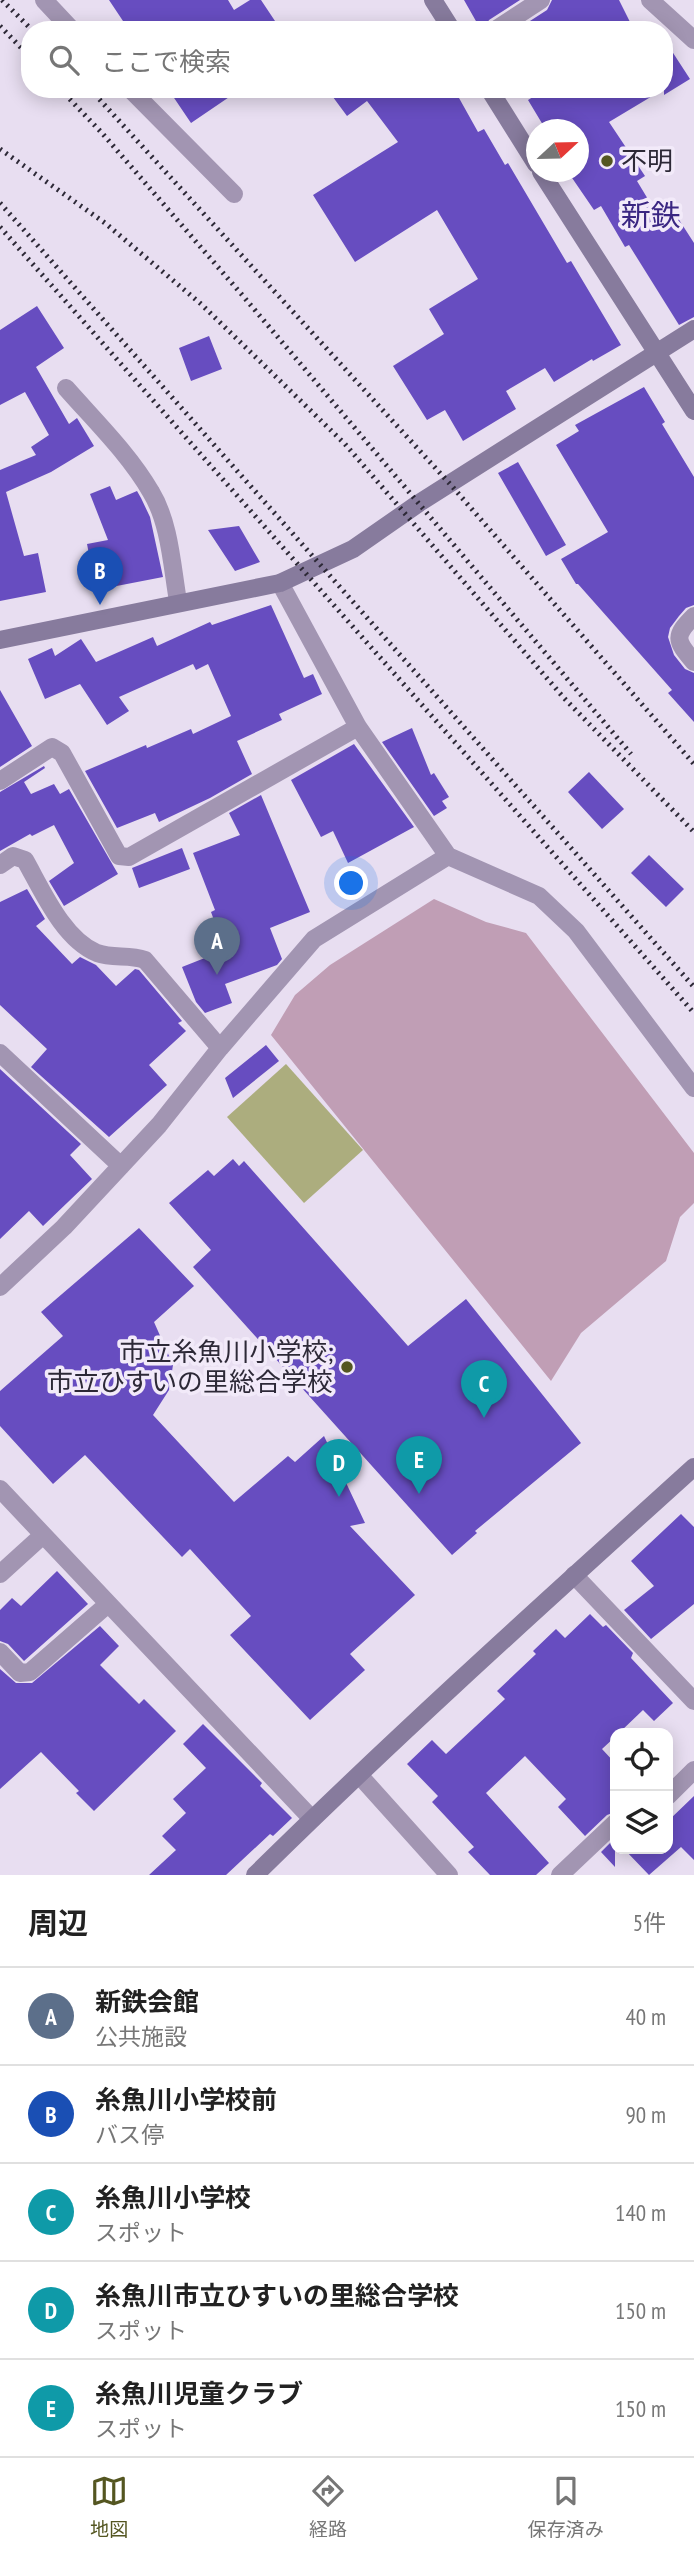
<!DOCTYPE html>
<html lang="ja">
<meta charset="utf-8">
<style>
body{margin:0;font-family:"PT Sans Narrow","Noto Sans JP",sans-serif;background:#f6f6f6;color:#222}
.controls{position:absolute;right:21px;bottom:21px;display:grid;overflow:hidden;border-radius:14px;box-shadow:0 4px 18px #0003}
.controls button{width:63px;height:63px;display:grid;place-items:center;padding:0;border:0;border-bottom:2px solid #e0e0e0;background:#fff;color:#222;font:35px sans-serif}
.compass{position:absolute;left:526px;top:119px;width:63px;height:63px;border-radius:50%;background:#fff;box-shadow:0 4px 18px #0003;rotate:68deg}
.you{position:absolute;left:352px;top:884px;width:24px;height:24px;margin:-18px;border:5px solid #fff;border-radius:50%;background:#1a73e8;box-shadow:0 0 0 10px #1a73e833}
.badge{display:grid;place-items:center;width:46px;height:46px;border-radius:50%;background:#545621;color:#fff;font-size:23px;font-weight:700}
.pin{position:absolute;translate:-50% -58px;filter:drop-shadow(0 2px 4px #0008)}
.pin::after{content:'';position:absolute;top:37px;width:24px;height:21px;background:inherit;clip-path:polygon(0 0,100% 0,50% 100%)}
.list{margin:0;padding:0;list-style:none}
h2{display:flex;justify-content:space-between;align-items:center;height:91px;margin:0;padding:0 28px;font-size:30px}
h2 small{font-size:23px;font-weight:400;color:#767676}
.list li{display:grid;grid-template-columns:46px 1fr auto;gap:21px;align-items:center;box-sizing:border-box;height:98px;padding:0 28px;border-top:2px solid #e0e0e0}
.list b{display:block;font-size:26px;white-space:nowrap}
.list p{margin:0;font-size:23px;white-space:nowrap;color:#767676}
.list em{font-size:23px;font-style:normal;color:#767676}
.icon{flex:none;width:38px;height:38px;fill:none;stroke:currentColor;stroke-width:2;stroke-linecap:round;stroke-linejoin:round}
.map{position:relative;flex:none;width:694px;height:1875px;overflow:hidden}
.search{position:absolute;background:#fff;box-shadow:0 4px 18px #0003;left:21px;right:21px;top:21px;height:77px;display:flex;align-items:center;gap:18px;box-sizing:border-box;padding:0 24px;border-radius:28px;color:#767676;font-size:26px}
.sheet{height:581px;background:#fff}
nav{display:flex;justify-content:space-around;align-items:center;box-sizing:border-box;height:98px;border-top:2px solid #e0e0e0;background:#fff;font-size:19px;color:#767676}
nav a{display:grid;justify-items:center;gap:4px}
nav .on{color:#545621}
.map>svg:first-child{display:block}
.green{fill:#c09eb5}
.water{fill:#acad7e}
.building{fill:#674dc0}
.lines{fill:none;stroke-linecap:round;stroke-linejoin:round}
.street{stroke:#a295b2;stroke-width:18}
.secondary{stroke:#877b9d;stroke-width:18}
.rail{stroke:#2d2937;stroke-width:5;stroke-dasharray:2 5;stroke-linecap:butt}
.poi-dot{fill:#545621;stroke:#f2eaf9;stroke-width:2.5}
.labels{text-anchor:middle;stroke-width:7;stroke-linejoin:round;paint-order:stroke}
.poi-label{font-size:26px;fill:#2d2937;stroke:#f2eaf9;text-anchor:start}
.quarter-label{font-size:30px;fill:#3a2682;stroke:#f2eaf9}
</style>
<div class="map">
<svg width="694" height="1875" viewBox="0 0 694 1875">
<rect width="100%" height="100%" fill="#e8def1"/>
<path class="green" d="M434,899L486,922L526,933L694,1153V1203L680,1217L666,1261L581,1333L551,1381L271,1035L295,995L330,965Z"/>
<path class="water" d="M286,1064L363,1150L304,1203L227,1117Z"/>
<path class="building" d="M109,0H228L234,10L250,0H261L281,30H129Z
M464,0H520L489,20L484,30H481Z
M552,0H619L634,30H516L547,10Z
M664,39L690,79L664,95Z
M168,89H241L191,123Z
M327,89H454L478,132L484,129L505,165L508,163L567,263L571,261L621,345L593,361L592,359L554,382L545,368L506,391L516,409L463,441L445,410L427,420L393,366L444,334L429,309L478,279L437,210L355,262L313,195L398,142L367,101L347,116Z
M546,89H664L609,122L645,176L637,181L663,224L676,215L694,243V317L679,325L629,245L625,247L601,206L594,210L568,172H578V130H546L528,100Z
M37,306L64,348L36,367L69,424L77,418L94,446L51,472L6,492L24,556L38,553L46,592L0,601V470L36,455L31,447L49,435L25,392L0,405V330Z
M209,336L222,369L191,381L179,348Z
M644,387L665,422L662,424L694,477V605L686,608L679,616L670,628L668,637L674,655L685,669L694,673V722L668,693L672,690L578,584H576L561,559L608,532L556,445L579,431L575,425Z
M518,462L566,545L546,556L498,473Z
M110,486L116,500L137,491L141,498L150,517L163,577L96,590L87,544L108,540L90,494Z
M239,526L260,562L235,571L208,530Z
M271,605L304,678L313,674L322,694L279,714L282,720L237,741L252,774L210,798L159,822L155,813L117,828L85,771L146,745L147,748L191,729L193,734L231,716L208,664L196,670L193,664L119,697L129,711L107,725L80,684L45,699L28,659L52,648L55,656L81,639L96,662L153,637L157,646L210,622L212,625Z
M0,690L32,746L0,767Z
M412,728L431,775L434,773L449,797L442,801L447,808L434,816L382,742Z
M354,744L414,827L348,863L333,831L321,837L291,780Z
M44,766L45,768L24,782L31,794L54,784L60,794L69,789L118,874L64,906L49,881L74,863L54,825L32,836L30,834L0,851V792Z
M589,772L624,809L602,829L568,792Z
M261,795L310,912L270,928L282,959L277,965L225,984L232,1003L205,1013L196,1002L182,967L225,950L211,912L215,910L193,853L240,835L229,813Z
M182,848L190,869L139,888L132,868Z
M649,855L684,889L666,907L631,873Z
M27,889L45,919L36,926L72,964L80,957L96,965L116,986L135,969L139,970L182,1021L178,1023L186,1031L149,1065L167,1085L109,1137L31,1067L47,1049L0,1005V902Z
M266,1045L279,1061L233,1098L225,1078Z
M0,1069L81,1144L70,1155L92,1179L43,1226L29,1211L0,1239Z
M233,1159L239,1166L244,1161L408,1346L466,1299L581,1443L475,1531L477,1533L452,1555L193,1267L211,1250L169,1203L208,1170L214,1176Z
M139,1228L194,1286L154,1322L173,1365L169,1390L153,1415L234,1502L288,1456L295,1462L324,1436L365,1523L350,1526L415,1595L350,1654L365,1670L310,1720L230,1635L251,1616L190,1549L182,1557L85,1455L53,1484L0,1426V1391L63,1336L41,1312Z
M681,1514L694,1527V1604L651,1639L624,1610L654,1586L631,1561Z
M57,1571L88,1604L24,1661L8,1644L0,1641V1610L12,1598L21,1606Z
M590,1614L603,1627L606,1625L633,1653L631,1658L673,1703L654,1721L643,1710L619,1733H615V1737L602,1749L615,1763V1812L607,1815L585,1836L558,1807L566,1799L525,1756L486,1793L549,1863L536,1875H490L468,1852L474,1847L432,1802L438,1796L407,1764L432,1740L446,1754L505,1699L497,1691L536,1654L533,1651L556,1629L565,1638Z
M100,1626L119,1646L100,1665L139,1704L144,1699L176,1731L94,1811L76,1793L79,1791L41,1752L0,1789V1669L16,1683H32Z
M203,1724L262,1783L260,1786L292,1818L273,1836L270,1834L226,1875H149L176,1850L162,1836L186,1813L173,1799L206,1768L183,1744Z
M694,1796V1860L681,1847L649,1875L624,1849H668V1821Z
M615,1838V1867L601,1852Z"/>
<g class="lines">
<path class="street" d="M44,0L72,30
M650,0L694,40
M495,30L541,0
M130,89L234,194
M66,388C95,421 129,454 151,492C170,523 172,567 178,601
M280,583L358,727L448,856L539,896L576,931L694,1088
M694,616C674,636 675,640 694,662
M0,781L52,747L62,753L119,856L129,857L358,727
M0,865L13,856L25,860C42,890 63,939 97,953C113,959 129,954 145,960L220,1048
M0,1053L121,1166
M0,1287L64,1227L159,1125L220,1048L314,939L448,856
M0,1489L312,1819
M0,1574L43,1535
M574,1575L694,1701
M0,1652L20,1673L30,1672L108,1604
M360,1776L449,1875
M668,1796L694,1770
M560,1875L615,1823"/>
<path class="secondary" d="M433,0L452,30
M489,89L536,164
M541,172L694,411
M0,640L280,583L353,549L419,503L694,329
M255,1875C397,1735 546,1601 694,1467"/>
<path class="rail" d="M2,0L32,30
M0,26L30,57
M60,89L102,133L243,296L631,754
M90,89L450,484L694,764
M0,149L105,223L201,304L345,444L564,698L694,832
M0,203L694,987
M0,227L694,1013"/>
</g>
<g class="poi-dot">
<circle cx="607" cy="161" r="7"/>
<circle cx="347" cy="1367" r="7"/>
</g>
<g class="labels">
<g class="poi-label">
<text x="621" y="170">不明</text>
<text x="333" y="1361" text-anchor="end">市立糸魚川小学校;<tspan x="333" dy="30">市立ひすいの里総合学校</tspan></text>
</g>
<g class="quarter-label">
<text x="651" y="226">新鉄</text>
</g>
</g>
</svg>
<div class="controls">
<button><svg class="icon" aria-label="locate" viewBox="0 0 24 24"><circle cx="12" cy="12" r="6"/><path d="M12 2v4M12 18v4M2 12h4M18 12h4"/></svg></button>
<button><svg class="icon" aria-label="layers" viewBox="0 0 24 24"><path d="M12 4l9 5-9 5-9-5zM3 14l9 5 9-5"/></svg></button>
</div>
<svg class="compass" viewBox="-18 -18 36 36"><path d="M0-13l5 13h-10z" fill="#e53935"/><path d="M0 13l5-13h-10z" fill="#767676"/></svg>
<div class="you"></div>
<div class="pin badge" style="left:217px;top:975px;background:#5c6f8a">A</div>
<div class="pin badge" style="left:100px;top:605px;background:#1a4fb4">B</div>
<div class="pin badge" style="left:484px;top:1418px;background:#0f9aa8">C</div>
<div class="pin badge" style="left:339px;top:1497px;background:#0f9aa8">D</div>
<div class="pin badge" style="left:419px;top:1494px;background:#0f9aa8">E</div>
<div class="search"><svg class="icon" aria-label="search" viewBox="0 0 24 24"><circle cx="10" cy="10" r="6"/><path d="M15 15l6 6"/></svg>ここで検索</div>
</div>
<section class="sheet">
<h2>周辺<small>5件</small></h2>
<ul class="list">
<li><span class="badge" style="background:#5c6f8a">A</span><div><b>新鉄会館</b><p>公共施設</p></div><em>40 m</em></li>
<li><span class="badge" style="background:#1a4fb4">B</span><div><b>糸魚川小学校前</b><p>バス停</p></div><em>90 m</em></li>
<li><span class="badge" style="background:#0f9aa8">C</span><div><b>糸魚川小学校</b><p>スポット</p></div><em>140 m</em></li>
<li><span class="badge" style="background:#0f9aa8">D</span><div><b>糸魚川市立ひすいの里総合学校</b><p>スポット</p></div><em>150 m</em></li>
<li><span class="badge" style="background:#0f9aa8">E</span><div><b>糸魚川児童クラブ</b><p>スポット</p></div><em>150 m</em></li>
</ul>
</section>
<nav>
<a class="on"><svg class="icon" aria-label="map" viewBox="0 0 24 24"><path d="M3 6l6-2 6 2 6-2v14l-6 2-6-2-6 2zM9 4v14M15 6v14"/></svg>地図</a>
<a><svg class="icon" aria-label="directions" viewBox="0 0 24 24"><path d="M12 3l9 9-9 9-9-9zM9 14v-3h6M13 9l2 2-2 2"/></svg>経路</a>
<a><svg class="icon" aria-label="saved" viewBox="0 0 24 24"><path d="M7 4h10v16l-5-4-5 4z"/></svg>保存済み</a>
</nav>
